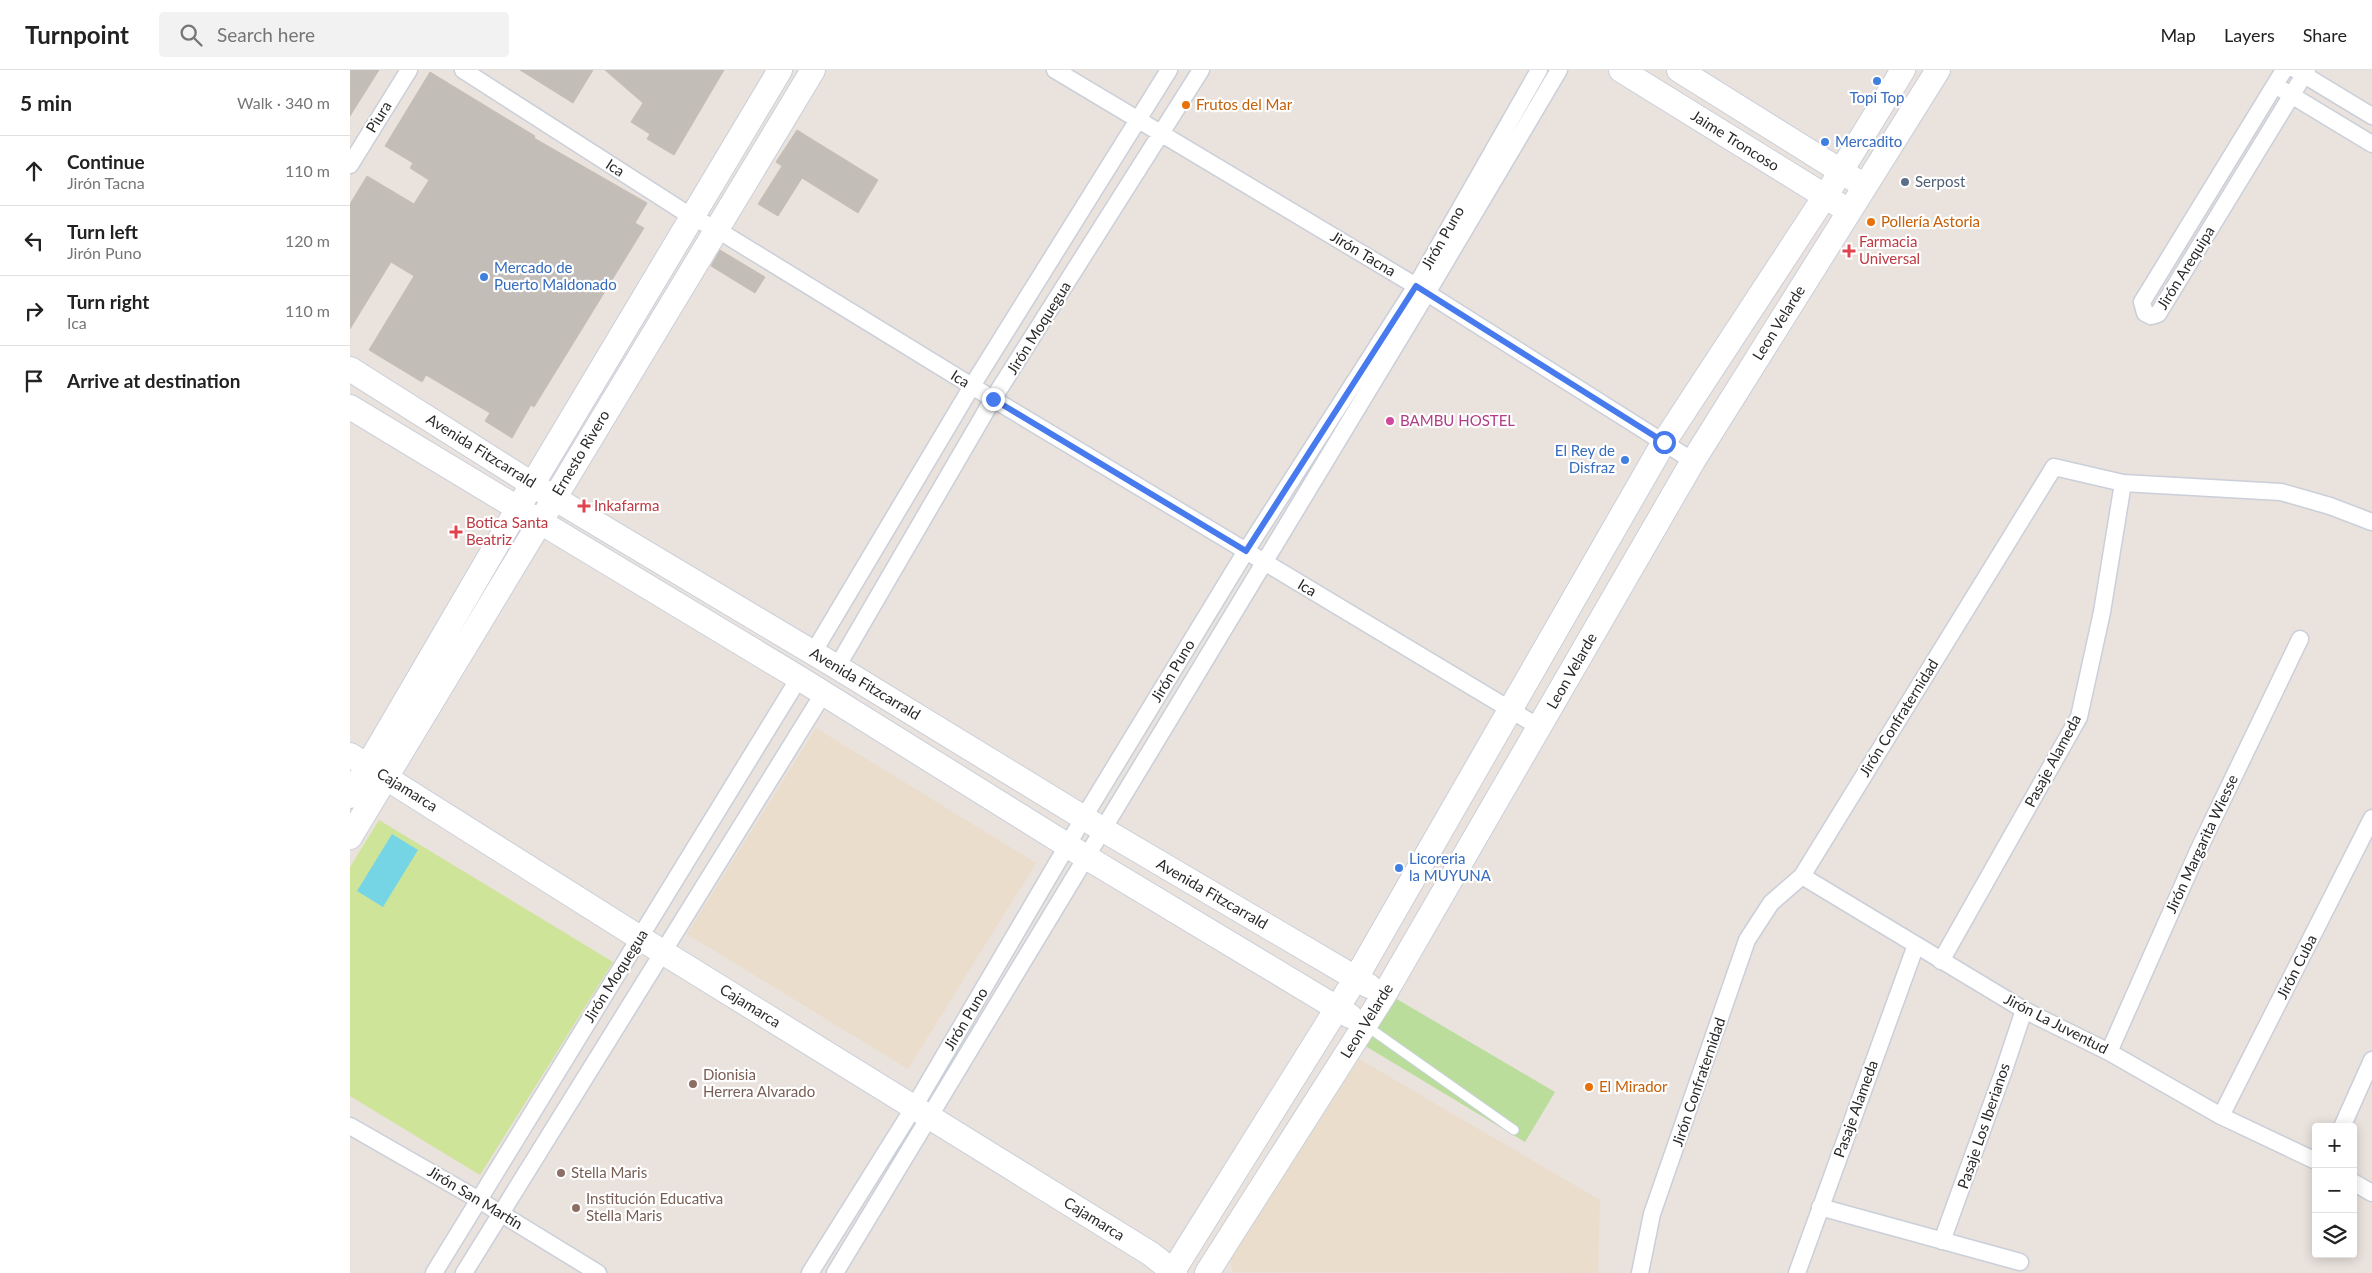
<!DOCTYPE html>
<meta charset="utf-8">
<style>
body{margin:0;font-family:Lato,sans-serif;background:#f2f2f2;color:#222}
.controls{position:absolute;right:15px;bottom:15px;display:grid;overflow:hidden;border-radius:5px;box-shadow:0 2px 12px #0003}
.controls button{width:45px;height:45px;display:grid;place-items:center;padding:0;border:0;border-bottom:1px solid #e0e0e0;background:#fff;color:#222;font:25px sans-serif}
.stop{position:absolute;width:15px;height:15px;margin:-11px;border:4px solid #477aec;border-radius:50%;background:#fff}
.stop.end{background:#477aec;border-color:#fff;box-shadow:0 1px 5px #0008}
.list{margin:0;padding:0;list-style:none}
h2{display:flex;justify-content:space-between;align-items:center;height:65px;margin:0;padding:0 20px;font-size:21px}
h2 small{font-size:16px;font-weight:400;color:#767676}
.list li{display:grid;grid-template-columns:32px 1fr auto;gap:15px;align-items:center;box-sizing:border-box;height:70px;padding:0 20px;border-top:1px solid #e0e0e0}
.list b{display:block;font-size:19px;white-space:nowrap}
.list p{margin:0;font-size:16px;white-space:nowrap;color:#767676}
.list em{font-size:16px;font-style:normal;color:#767676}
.icon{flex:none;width:28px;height:28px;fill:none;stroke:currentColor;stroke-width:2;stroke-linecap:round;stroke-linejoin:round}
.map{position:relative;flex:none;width:2022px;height:1203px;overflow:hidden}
header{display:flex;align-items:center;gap:30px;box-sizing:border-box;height:70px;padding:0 25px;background:#fff;border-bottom:1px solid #e0e0e0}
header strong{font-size:24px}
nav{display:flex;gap:28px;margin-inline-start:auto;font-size:18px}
.search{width:350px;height:45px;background:#f2f2f2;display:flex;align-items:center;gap:12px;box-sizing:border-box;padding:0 18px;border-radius:5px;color:#767676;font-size:19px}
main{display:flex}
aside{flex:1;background:#fff}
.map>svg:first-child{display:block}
.education{fill:#ebddcc}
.green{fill:#badd9c}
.pitch{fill:#cde499}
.water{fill:#76d5e5}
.building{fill:#c3bdb7;stroke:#c5beb6}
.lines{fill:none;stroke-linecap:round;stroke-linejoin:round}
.lane-casing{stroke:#cacfda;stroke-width:11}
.street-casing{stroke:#cacfda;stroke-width:19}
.secondary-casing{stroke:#cacfda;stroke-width:26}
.lane{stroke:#fff;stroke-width:9}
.street{stroke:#fff;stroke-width:16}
.secondary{stroke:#fff;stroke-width:24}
.route{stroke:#477aec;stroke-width:6}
.shop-dot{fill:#3f7fe0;stroke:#fff;stroke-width:2}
.food-dot{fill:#e8710a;stroke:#fff;stroke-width:2}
.service-dot{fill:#5c6f8a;stroke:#fff;stroke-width:2}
.health-dot{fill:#e0444e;stroke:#fff;stroke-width:2}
.hotel-dot{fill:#d1479c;stroke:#fff;stroke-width:2}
.education-dot{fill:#8d6e63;stroke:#fff;stroke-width:2}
.labels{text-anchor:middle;stroke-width:4.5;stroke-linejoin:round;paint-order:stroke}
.shop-label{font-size:15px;fill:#366cbe;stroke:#fff;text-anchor:start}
.food-label{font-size:15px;fill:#c56008;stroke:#fff;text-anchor:start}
.street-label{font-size:15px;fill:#292929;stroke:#fff}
.service-label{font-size:15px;fill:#4e5e75;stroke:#fff;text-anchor:start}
.health-label{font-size:15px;fill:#be3a42;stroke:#fff;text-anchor:start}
.hotel-label{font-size:15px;fill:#b23c85;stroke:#fff;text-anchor:start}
.education-label{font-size:15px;fill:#785e54;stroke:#fff;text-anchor:start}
</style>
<header>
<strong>Turnpoint</strong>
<div class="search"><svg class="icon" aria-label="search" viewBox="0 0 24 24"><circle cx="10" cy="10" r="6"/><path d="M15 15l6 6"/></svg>Search here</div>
<nav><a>Map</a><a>Layers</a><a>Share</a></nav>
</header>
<main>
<aside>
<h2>5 min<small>Walk · 340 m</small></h2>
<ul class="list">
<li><svg class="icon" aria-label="ahead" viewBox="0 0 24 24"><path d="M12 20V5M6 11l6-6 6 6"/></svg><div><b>Continue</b><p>Jirón Tacna</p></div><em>110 m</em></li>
<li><svg class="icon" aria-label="left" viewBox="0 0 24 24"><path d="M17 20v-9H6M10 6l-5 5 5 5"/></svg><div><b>Turn left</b><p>Jirón Puno</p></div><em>120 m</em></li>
<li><svg class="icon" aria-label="right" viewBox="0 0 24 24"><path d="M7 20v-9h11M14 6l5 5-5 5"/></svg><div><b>Turn right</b><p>Ica</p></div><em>110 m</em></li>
<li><svg class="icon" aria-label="arrive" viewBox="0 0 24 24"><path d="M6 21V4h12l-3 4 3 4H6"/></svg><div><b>Arrive at destination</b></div></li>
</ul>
</aside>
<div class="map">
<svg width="2022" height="1203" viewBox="0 0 2022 1203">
<rect width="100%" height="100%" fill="#eae2dc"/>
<path class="education" d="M466,658L686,793L558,999L337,864Z
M1009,989L1250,1130L1248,1203L883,1202L879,1190Z"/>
<path class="green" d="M1045,928L1205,1022L1175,1072L1012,974Z"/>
<path class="pitch" d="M29,750L263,892L130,1105L0,1026V797Z"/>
<path class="water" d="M42,764L68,780L33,837L7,821Z"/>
<path class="building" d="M0,0H29L0,46Z
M170,0H243L223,33Z
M255,0H374L324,85L297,69L300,64L281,52L293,33Z
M80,2L185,66L184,68L297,133L285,153L294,158L184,337L181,335L162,368L135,351L140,343L76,305L72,312L19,280L64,206L41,192L0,259V134L17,106L64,134L79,110L60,98L63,93L35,76Z
M447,60L528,110L508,143L452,108L428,146L408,134L432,96L426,92Z
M370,180L415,207L405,223L361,196Z"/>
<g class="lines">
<defs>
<path id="lane" d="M1015,955L1164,1060"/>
<path id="street" d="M113,0L342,147L366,159L643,329L1189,657
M705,0L1066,216L1343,391
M1934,0L1792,232L1795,243L1801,246L1808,244L1957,0
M1946,0L2022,46
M1933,20L2022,74
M0,95L59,0
M463,583L622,316L819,0
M487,597L643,329L851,0
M1452,806L1674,940L1759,982L1871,1046L1966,1091
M1591,891L1729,647L1752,542L1773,413
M1759,982L1848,781L1950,569
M1871,1046L2022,748
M0,1056L129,1130L248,1203
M1992,1057L2022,990
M2003,1112L2022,1123
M1470,1137L1670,1192
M1592,1171L1654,1000L1674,940
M84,1203L449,608
M114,1203L473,624
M460,1203L564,1037L734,747L896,481L1066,216L1189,0
M485,1203L1077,223L1209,0
M1290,1203L1302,1144L1397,870L1421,833L1452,806L1704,397L1773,413L1931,422L1980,436L2022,452
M1447,1203L1566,875"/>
<path id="secondary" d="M1271,0L1489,135
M1329,0L1505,110
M0,299L204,428L487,597L752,759L1019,916
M0,337L449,608L736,787L1000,946
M0,685L290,868L801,1184L825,1203
M0,726L167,440L430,0
M0,767L463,0
M823,1201L1006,908L1314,372L1483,114L1553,0
M857,1203L1034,925L1343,391L1588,0"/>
</defs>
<use href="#lane" class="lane-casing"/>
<use href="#street" class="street-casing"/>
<use href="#secondary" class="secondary-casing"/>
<use href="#lane" class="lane"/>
<use href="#street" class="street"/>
<use href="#secondary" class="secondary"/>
</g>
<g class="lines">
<path class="route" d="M643,329L896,481L1066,216L1314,372"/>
</g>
<g class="shop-dot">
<circle cx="1527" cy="11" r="5"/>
<circle cx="1475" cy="72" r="5"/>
<circle cx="134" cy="207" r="5"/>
<circle cx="1275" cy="390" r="5"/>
<circle cx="1049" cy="798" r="5"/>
</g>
<g class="food-dot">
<circle cx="836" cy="35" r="5"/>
<circle cx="1521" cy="152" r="5"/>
<circle cx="1239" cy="1017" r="5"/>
</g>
<circle class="service-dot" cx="1555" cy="112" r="5"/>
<g class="health-dot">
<path d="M1496.5 173.5h5v5h5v5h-5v5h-5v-5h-5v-5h5z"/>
<path d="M231.5 428.5h5v5h5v5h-5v5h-5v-5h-5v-5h5z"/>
<path d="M103.5 454.5h5v5h5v5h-5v5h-5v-5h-5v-5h5z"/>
</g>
<circle class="hotel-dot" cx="1040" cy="351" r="5"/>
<g class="education-dot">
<circle cx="343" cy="1014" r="5"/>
<circle cx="211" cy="1103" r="5"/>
<circle cx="226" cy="1138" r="5"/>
</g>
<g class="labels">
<g class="shop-label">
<text x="1527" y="33" text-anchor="middle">Topi Top</text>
<text x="1485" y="77">Mercadito</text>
<text x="144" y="203">Mercado de<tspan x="144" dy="17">Puerto Maldonado</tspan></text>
<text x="1265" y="386" text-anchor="end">El Rey de<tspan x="1265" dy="17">Disfraz</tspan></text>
<text x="1059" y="794">Licoreria<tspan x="1059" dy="17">la MUYUNA</tspan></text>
</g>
<g class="food-label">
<text x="846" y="40">Frutos del Mar</text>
<text x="1531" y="157">Pollería Astoria</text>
<text x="1249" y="1022">El Mirador</text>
</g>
<g class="street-label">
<text transform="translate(29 47) rotate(-58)" y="5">Piura</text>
<text transform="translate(1385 71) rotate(32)" y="5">Jaime Troncoso</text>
<text transform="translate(265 98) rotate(33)" y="5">Ica</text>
<text transform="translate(1093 168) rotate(-60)" y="5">Jirón Puno</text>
<text transform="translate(1013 184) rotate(31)" y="5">Jirón Tacna</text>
<text transform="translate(1836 198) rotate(-58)" y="5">Jirón Arequipa</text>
<text transform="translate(1429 253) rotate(-58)" y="5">Leon Velarde</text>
<text transform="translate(689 258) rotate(-58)" y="5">Jirón Moquegua</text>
<text transform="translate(610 309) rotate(32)" y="5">Ica</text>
<text transform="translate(131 381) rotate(32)" y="5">Avenida Fitzcarrald</text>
<text transform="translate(231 383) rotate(-59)" y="5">Ernesto Rivero</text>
<text transform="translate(957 518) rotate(31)" y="5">Ica</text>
<text transform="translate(823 601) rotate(-59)" y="5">Jirón Puno</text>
<text transform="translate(1222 601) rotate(-60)" y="5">Leon Velarde</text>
<text transform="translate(515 614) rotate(31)" y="5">Avenida Fitzcarrald</text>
<text transform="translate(1549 648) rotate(-58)" y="5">Jirón Confraternidad</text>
<text transform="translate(1703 691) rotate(-62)" y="5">Pasaje Alameda</text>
<text transform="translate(57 720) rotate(32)" y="5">Cajamarca</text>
<text transform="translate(1852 774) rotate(-65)" y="5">Jirón Margarita Wiesse</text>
<text transform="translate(862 824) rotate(30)" y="5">Avenida Fitzcarrald</text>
<text transform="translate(1947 897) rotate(-63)" y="5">Jirón Cuba</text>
<text transform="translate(266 906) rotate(-58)" y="5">Jirón Moquegua</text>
<text transform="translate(400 936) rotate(32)" y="5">Cajamarca</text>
<text transform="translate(616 949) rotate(-59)" y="5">Jirón Puno</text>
<text transform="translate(1017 951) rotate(-58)" y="5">Leon Velarde</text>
<text transform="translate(1706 954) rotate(27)" y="5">Jirón La Juventud</text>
<text transform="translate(1349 1012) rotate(-71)" y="5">Jirón Confraternidad</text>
<text transform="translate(1506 1039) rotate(-70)" y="5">Pasaje Alameda</text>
<text transform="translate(1634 1056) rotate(-71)" y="5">Pasaje Los Iberianos</text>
<text transform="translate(125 1128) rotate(31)" y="5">Jirón San Martín</text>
<text transform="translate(744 1149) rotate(32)" y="5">Cajamarca</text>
</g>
<g class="service-label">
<text x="1565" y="117">Serpost</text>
</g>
<g class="health-label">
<text x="1509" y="177">Farmacia<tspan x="1509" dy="17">Universal</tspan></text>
<text x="244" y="441">Inkafarma</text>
<text x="116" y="458">Botica Santa<tspan x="116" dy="17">Beatriz</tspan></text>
</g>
<g class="hotel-label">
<text x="1050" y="356">BAMBU HOSTEL</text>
</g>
<g class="education-label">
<text x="353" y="1010">Dionisia<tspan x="353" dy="17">Herrera Alvarado</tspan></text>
<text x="221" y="1108">Stella Maris</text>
<text x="236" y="1134">Institución Educativa<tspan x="236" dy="17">Stella Maris</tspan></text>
</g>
</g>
</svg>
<div class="controls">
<button>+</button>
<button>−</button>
<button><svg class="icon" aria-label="layers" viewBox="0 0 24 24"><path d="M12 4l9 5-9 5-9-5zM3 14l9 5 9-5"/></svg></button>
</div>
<div class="stop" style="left:1314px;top:372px"></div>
<div class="stop end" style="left:643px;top:329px"></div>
</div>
</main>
